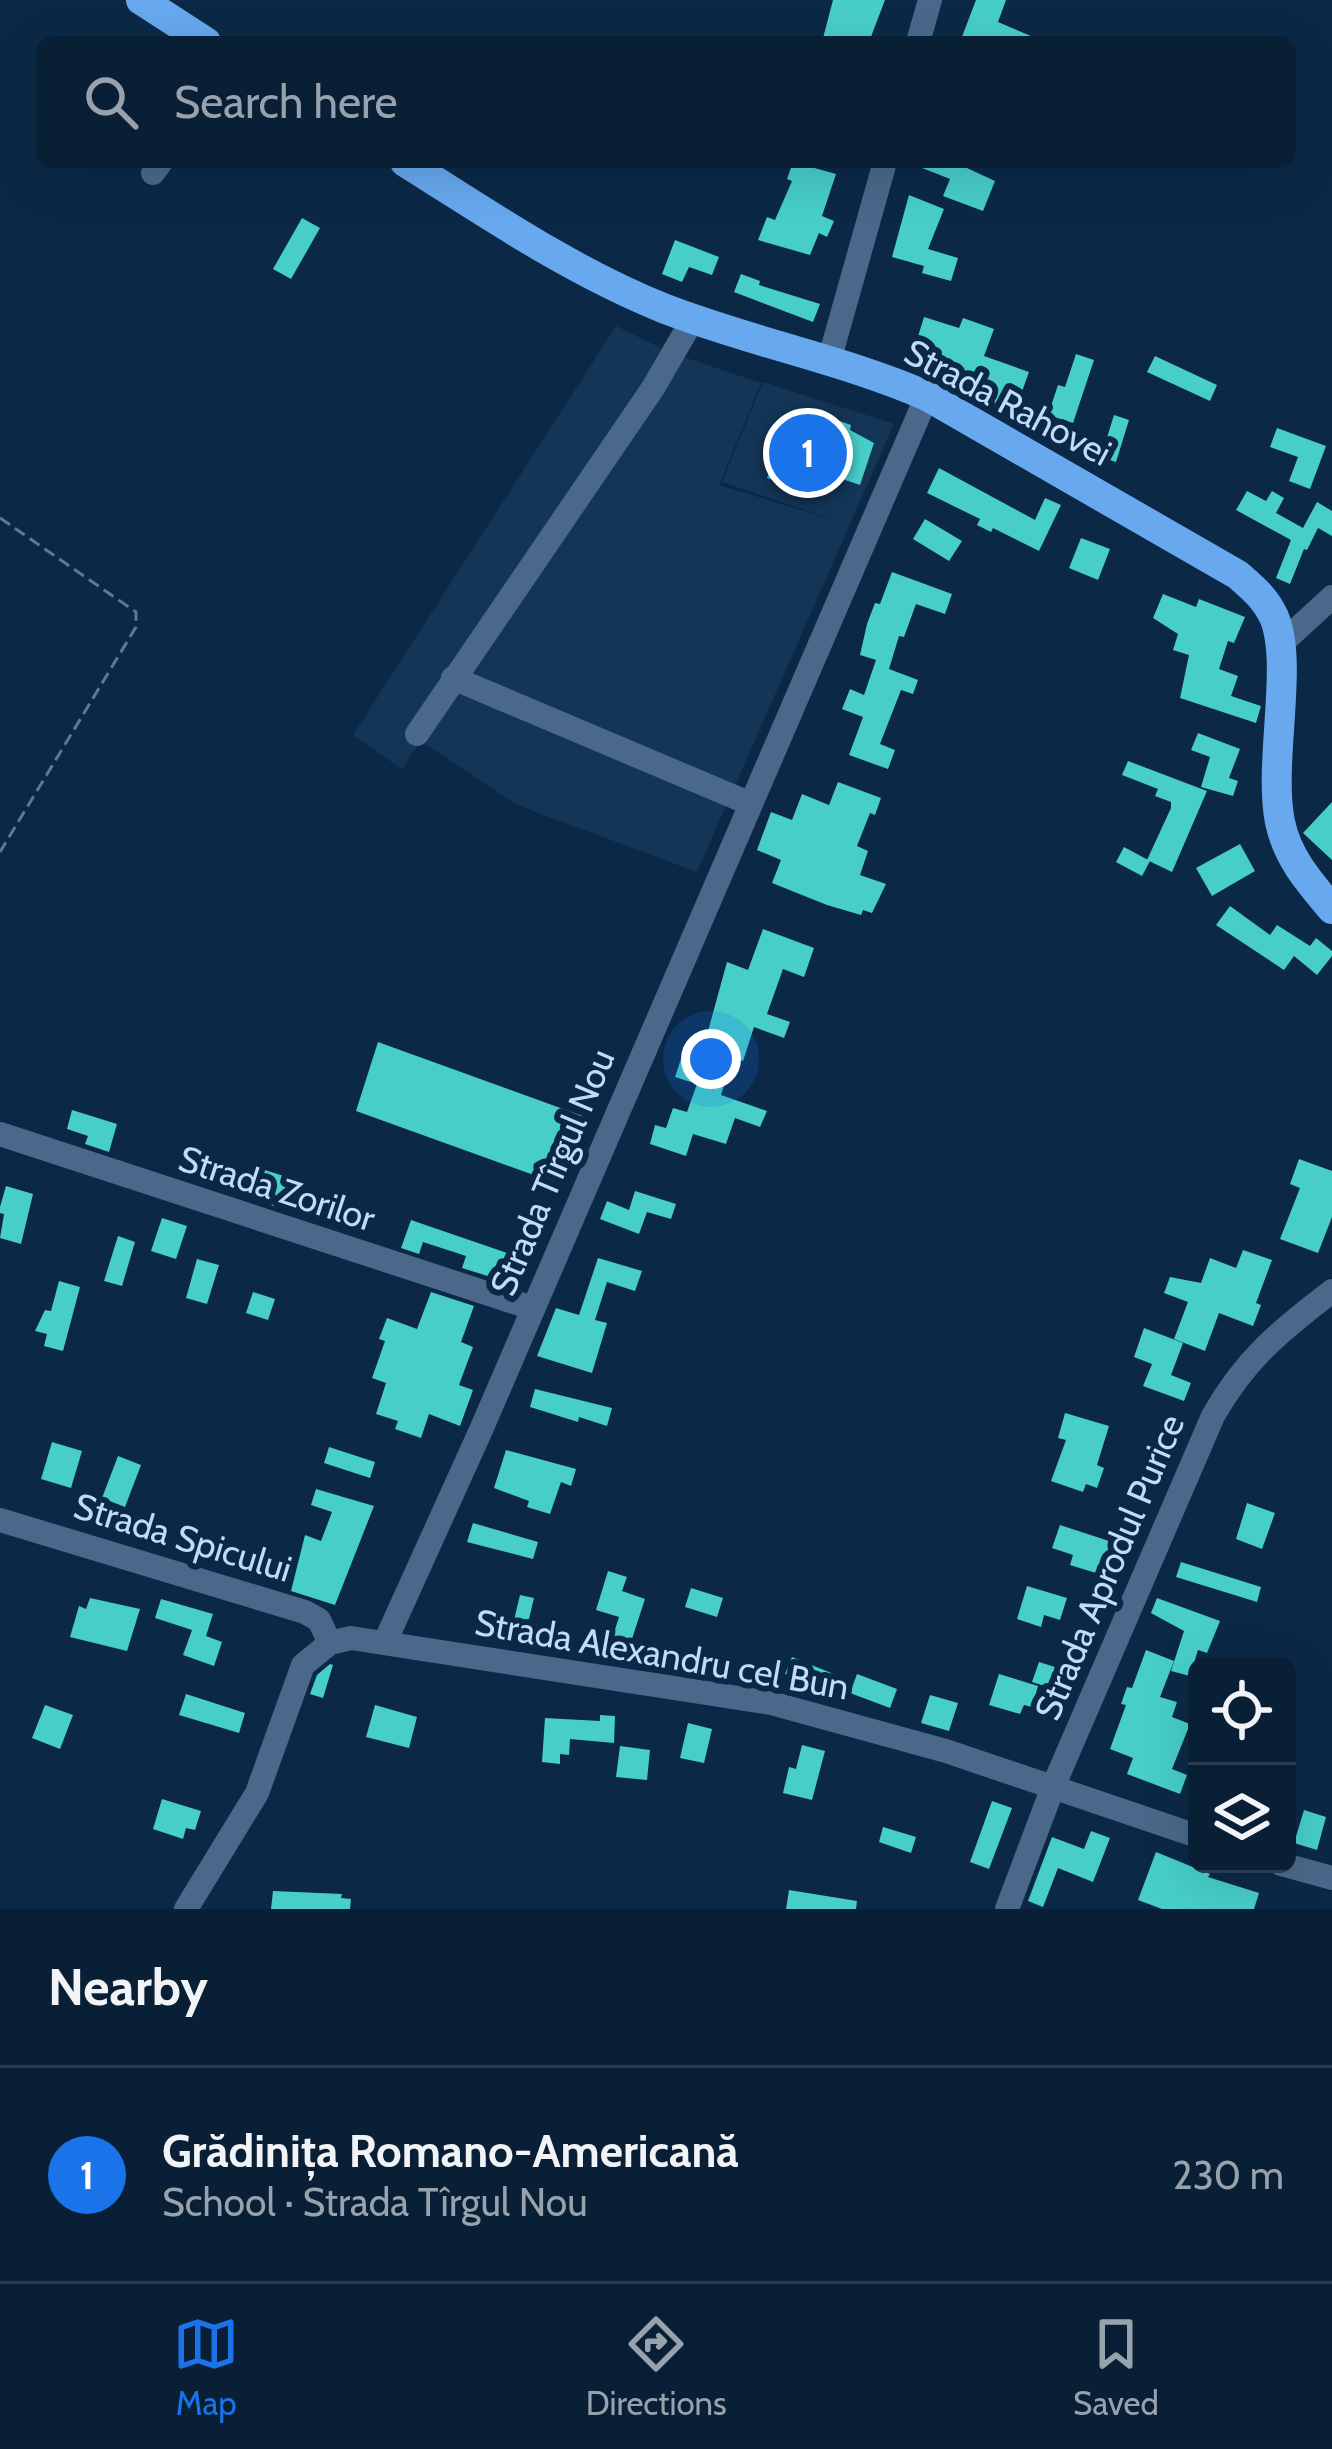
<!DOCTYPE html>
<meta charset="utf-8">
<style>
body{margin:0;font-family:Cabin,sans-serif;background:#11273d;color:#f1f3f6}
.controls{position:absolute;right:36px;bottom:36px;display:grid;overflow:hidden;border-radius:18px;box-shadow:0 12px 48px #0002}
.controls button{width:108px;height:108px;display:grid;place-items:center;padding:0;border:0;border-bottom:3px solid #293d50;background:#081f35;color:#f1f3f6;font:60px sans-serif}
.you{position:absolute;left:711px;top:1059px;width:42px;height:42px;margin:-30px;border:9px solid #fff;border-radius:50%;background:#1a73e8;box-shadow:0 0 0 18px #1a73e833}
.badge{display:grid;place-items:center;width:78px;height:78px;border-radius:50%;background:#1a73e8;color:#fff;font-size:39px;font-weight:700}
.pin{position:absolute;translate:-50% -50%;border:6px solid #fff;box-shadow:0 3px 12px #0006}
.list{margin:0;padding:0;list-style:none}
h2{display:flex;justify-content:space-between;align-items:center;height:156px;margin:0;padding:0 48px;font-size:51px}
h2 small{font-size:39px;font-weight:400;color:#98a2ad}
.list li{display:grid;grid-template-columns:78px 1fr auto;gap:36px;align-items:center;box-sizing:border-box;height:216px;padding:0 48px;border-top:3px solid #293d50}
.list b{display:block;font-size:45px;white-space:nowrap}
.list p{margin:0;font-size:39px;white-space:nowrap;color:#98a2ad}
.list em{font-size:39px;font-style:normal;color:#98a2ad}
.icon{flex:none;width:66px;height:66px;fill:none;stroke:currentColor;stroke-width:2;stroke-linecap:round;stroke-linejoin:round}
.map{position:relative;flex:none;width:1332px;height:1909px;overflow:hidden}
.search{position:absolute;background:#081f35;box-shadow:0 12px 48px #0002;left:36px;right:36px;top:36px;height:132px;display:flex;align-items:center;gap:30px;box-sizing:border-box;padding:0 42px;border-radius:18px;color:#98a2ad;font-size:45px}
.sheet{height:372px;background:#081f35}
nav{display:flex;justify-content:space-around;align-items:center;box-sizing:border-box;height:168px;border-top:3px solid #293d50;background:#081f35;font-size:33px;color:#98a2ad}
nav a{display:grid;justify-items:center;gap:6px}
nav .on{color:#1a73e8}
.map>svg:first-child{display:block}
.built{fill:#133556}
.building{fill:#47cec9}
.lines{fill:none;stroke-linecap:round;stroke-linejoin:round}
.path{stroke:#5a7897;stroke-width:3;stroke-dasharray:12 6;stroke-linecap:butt}
.minor{stroke:#4a698a;stroke-width:24}
.major{stroke:#67a8ee;stroke-width:30}
.labels{text-anchor:middle;stroke-width:12;stroke-linejoin:round;paint-order:stroke}
.street-label{font-size:36px;fill:#bfdcfd;stroke:#0b2947}
</style>
<div class="map">
<svg width="1332" height="1909" viewBox="0 0 1332 1909">
<rect width="100%" height="100%" fill="#0b2947"/>
<path class="built" d="M616,326L669,352L761,383L719,485L844,523L722,482L763,382L894,424L697,872L517,805L421,741L402,769L353,735Z"/>
<path class="building" d="M833,0H885L869,42H822Z
M976,0H1006L998,22L1045,42H960Z
M793,162L836,174L822,216L834,221L827,237L819,233L810,255L758,240L767,217L775,220L792,181L787,179Z
M907,162H954L995,181L983,211L943,196L950,179Z
M909,195L944,209L928,249L958,258L951,281L922,273L924,266L892,257Z
M302,218L320,228L291,279L273,269Z
M675,240L719,257L712,275L689,267L682,282L662,274Z
M741,274L760,281L759,285L820,304L813,322L734,292Z
M924,317L959,328L963,318L994,329L984,356L1029,372L1014,414L955,390L961,374L911,359Z
M1076,354L1094,360L1073,423L1048,415L1058,385L1065,387Z
M1155,356L1217,385L1210,401L1147,372Z
M791,411L824,423L826,416L851,425L850,430L874,443L860,485L827,474L823,483L797,475L792,486L767,478Z
M1114,415L1129,420L1116,462L1101,457Z
M1277,428L1326,446L1310,489L1289,481L1298,457L1270,447Z
M939,468L1035,520L1045,498L1061,505L1039,551L993,528L991,532L977,525L980,519L927,493Z
M1247,491L1266,501L1272,491L1284,498L1276,513L1303,528L1317,502L1332,511V536L1318,528L1307,550L1304,549L1290,584L1276,578L1291,540L1236,510Z
M925,519L962,541L949,561L913,539Z
M1081,538L1110,549L1098,580L1069,568Z
M892,572L952,594L945,614L916,604L904,637L899,636L889,669L918,680L913,694L901,690L880,744L895,750L888,769L849,755L863,717L842,709L850,689L864,695L876,660L860,655L867,624L875,603L880,604Z
M1163,594L1196,607L1199,599L1245,617L1234,643L1228,641L1219,669L1238,676L1231,696L1261,706L1256,723L1180,698L1189,655L1173,650L1178,634L1153,618Z
M1198,733L1240,749L1229,778L1238,781L1233,796L1201,787L1210,757L1191,750Z
M1128,761L1207,791L1172,872L1147,860L1171,808V802L1155,796L1158,789L1122,775Z
M838,782L881,798L875,815L870,813L857,846L868,851L860,875L886,884L872,913L863,910L861,915L827,905L772,883L781,860L757,850L771,812L792,820L802,794L829,805Z
M1332,802V860L1303,833Z
M1240,844L1255,871L1212,896L1196,868Z
M1124,847L1150,861L1142,876L1116,862Z
M1230,906L1270,935L1277,925L1310,946L1316,938L1332,951V956L1317,975L1294,956L1284,970L1216,925Z
M763,929L814,948L804,977L783,969L767,1014L790,1022L784,1038L754,1027L743,1061L733,1057L721,1095L767,1111L760,1127L735,1118L726,1144L693,1134L686,1156L650,1144L655,1125L666,1128L673,1108L687,1112L697,1084L675,1077L681,1059L699,1064L727,962L748,970Z
M378,1042L588,1118L559,1184L356,1111Z
M72,1110L117,1124L109,1152L85,1144L88,1136L67,1129Z
M1299,1159L1332,1171V1217L1318,1253L1280,1239L1300,1188L1290,1184Z
M265,1170L299,1181L289,1211L255,1200Z
M6,1186L33,1194L21,1244L0,1238L4,1214L0,1213V1207Z
M635,1191L676,1204L671,1219L647,1212L639,1234L600,1219L607,1201L629,1210Z
M162,1218L187,1226L176,1259L151,1251Z
M411,1220L519,1257L510,1283L462,1268L466,1256L423,1242L419,1254L401,1248Z
M118,1236L135,1242L122,1286L104,1281Z
M1243,1250L1272,1260L1256,1303L1261,1305L1253,1326L1219,1313L1205,1351L1174,1339L1188,1302L1164,1293L1170,1277L1201,1283L1210,1258L1236,1268Z
M598,1258L642,1271L635,1291L607,1282L595,1320L607,1323L592,1373L537,1356L556,1308L579,1315Z
M197,1259L219,1265L207,1304L186,1298Z
M59,1281L80,1287L63,1351L44,1346L47,1334L35,1331L45,1310L51,1311Z
M253,1292L275,1299L268,1320L246,1313Z
M431,1292L474,1306L461,1342L473,1347L459,1385L473,1390L460,1426L429,1414L421,1438L395,1429L398,1421L376,1414L386,1383L372,1378L385,1341L379,1339L387,1318L417,1329Z
M1144,1328L1183,1343L1171,1375L1191,1383L1184,1401L1143,1386L1152,1364L1134,1357Z
M535,1389L612,1408L607,1426L579,1417L578,1422L530,1407Z
M1065,1413L1109,1426L1097,1465L1104,1468L1097,1488L1086,1484L1083,1492L1051,1481L1066,1440L1058,1438Z
M52,1442L82,1451L71,1488L41,1479Z
M329,1447L375,1462L370,1478L324,1463Z
M506,1450L576,1469L571,1486L561,1482L550,1514L527,1507L529,1501L494,1488Z
M118,1456L141,1465L125,1507L102,1498Z
M316,1489L374,1506L335,1605L291,1591L305,1535L321,1541L332,1512L311,1505Z
M1247,1503L1275,1513L1262,1549L1236,1539Z
M473,1523L538,1542L533,1559L467,1542Z
M1060,1525L1112,1542L1105,1563L1100,1561L1096,1573L1070,1565L1073,1555L1052,1548Z
M1181,1562L1261,1587L1257,1602L1176,1577Z
M608,1571L627,1577L622,1591L645,1599L629,1648L611,1642L619,1617L596,1610Z
M1027,1586L1067,1598L1060,1620L1044,1615L1041,1627L1017,1619Z
M691,1588L723,1598L717,1617L685,1607Z
M520,1595L534,1598L528,1623L514,1620Z
M90,1598L140,1609L127,1651L70,1637L79,1606L86,1609Z
M1157,1598L1220,1621L1207,1653L1198,1650L1190,1676L1171,1671L1184,1631L1151,1613Z
M161,1599L213,1614L206,1636L222,1642L214,1666L183,1655L192,1630L155,1618Z
M1146,1650L1174,1661L1160,1697L1177,1702L1172,1717L1190,1724L1172,1769L1187,1775L1180,1794L1127,1774L1133,1758L1110,1749L1126,1705L1121,1704L1127,1687L1132,1688Z
M792,1657L836,1675L829,1692L785,1674Z
M1039,1662L1077,1674L1071,1694L1032,1682Z
M330,1664L333,1665L323,1698L310,1694L317,1675Z
M857,1674L897,1689L890,1708L850,1693Z
M999,1674L1038,1686L1032,1707L1024,1705L1020,1714L989,1705Z
M186,1694L245,1713L239,1733L179,1715Z
M930,1695L958,1703L949,1731L921,1723Z
M45,1705L73,1715L60,1749L32,1738Z
M375,1705L417,1717L409,1748L366,1737Z
M600,1715L615,1716L614,1743L570,1739L569,1755L560,1754V1764L542,1762L545,1718L600,1721Z
M688,1723L712,1729L704,1763L680,1758Z
M802,1745L825,1751L812,1800L783,1793L789,1767L796,1769Z
M620,1746L650,1750L647,1780L616,1777Z
M162,1799L201,1811L195,1830L186,1828L183,1839L153,1829Z
M992,1801L1012,1808L989,1869L970,1862Z
M1304,1810L1326,1817L1317,1850L1294,1843Z
M883,1827L916,1837L911,1853L879,1842Z
M1091,1831L1110,1838L1093,1882L1058,1868L1043,1907L1028,1901L1052,1837L1084,1849Z
M1156,1852L1210,1874L1208,1877L1259,1893L1254,1909H1162L1138,1900Z
M789,1890L857,1901L856,1909H786Z
M273,1891L342,1894L341,1898L351,1899L350,1909H271Z"/>
<g class="lines">
<path class="path" d="M0,518L136,612V627L0,852"/>
<path class="minor" d="M918,42L930,0
M153,173L161,162
M829,361L885,162
M1281,644L1332,597
M453,678L751,804
M417,734L653,388L693,319
M0,1134L532,1308
M0,1520L305,1612L319,1620L330,1643
M385,1642L481,1430L927,396
M1281,1864L1332,1878
M186,1909L257,1793L303,1665L330,1643L351,1638L771,1703L946,1751L1197,1836
M1007,1909L1053,1787L1213,1416C1245,1359 1281,1330 1332,1291"/>
<path class="major" d="M141,0L206,42
M405,162C488,214 571,271 663,308C750,342 842,359 927,396L1238,575C1253,588 1265,598 1274,617C1294,664 1268,763 1280,822C1287,857 1309,882 1332,909"/>
</g>
<g class="labels">
<g class="street-label">
<text transform="translate(1008 402) rotate(28)" y="13">Strada Rahovei</text>
<text transform="translate(552 1172) rotate(-67)" y="13">Strada Tîrgul Nou</text>
<text transform="translate(277 1188) rotate(18)" y="13">Strada Zorilor</text>
<text transform="translate(183 1537) rotate(17)" y="13">Strada Spicului</text>
<text transform="translate(1109 1567) rotate(-67)" y="13">Strada Aprodul Purice</text>
<text transform="translate(662 1654) rotate(10)" y="13">Strada Alexandru cel Bun</text>
</g>
</g>
</svg>
<div class="controls">
<button><svg class="icon" aria-label="locate" viewBox="0 0 24 24"><circle cx="12" cy="12" r="6"/><path d="M12 2v4M12 18v4M2 12h4M18 12h4"/></svg></button>
<button><svg class="icon" aria-label="layers" viewBox="0 0 24 24"><path d="M12 4l9 5-9 5-9-5zM3 14l9 5 9-5"/></svg></button>
</div>
<div class="you"></div>
<div class="pin badge" style="left:808px;top:453px">1</div>
<div class="search"><svg class="icon" aria-label="search" viewBox="0 0 24 24"><circle cx="10" cy="10" r="6"/><path d="M15 15l6 6"/></svg>Search here</div>
</div>
<section class="sheet">
<h2>Nearby<small></small></h2>
<ul class="list">
<li><span class="badge">1</span><div><b>Grădinița Romano-Americană</b><p>School · Strada Tîrgul Nou</p></div><em>230 m</em></li>
</ul>
</section>
<nav>
<a class="on"><svg class="icon" aria-label="map" viewBox="0 0 24 24"><path d="M3 6l6-2 6 2 6-2v14l-6 2-6-2-6 2zM9 4v14M15 6v14"/></svg>Map</a>
<a><svg class="icon" aria-label="directions" viewBox="0 0 24 24"><path d="M12 3l9 9-9 9-9-9zM9 14v-3h6M13 9l2 2-2 2"/></svg>Directions</a>
<a><svg class="icon" aria-label="saved" viewBox="0 0 24 24"><path d="M7 4h10v16l-5-4-5 4z"/></svg>Saved</a>
</nav>
